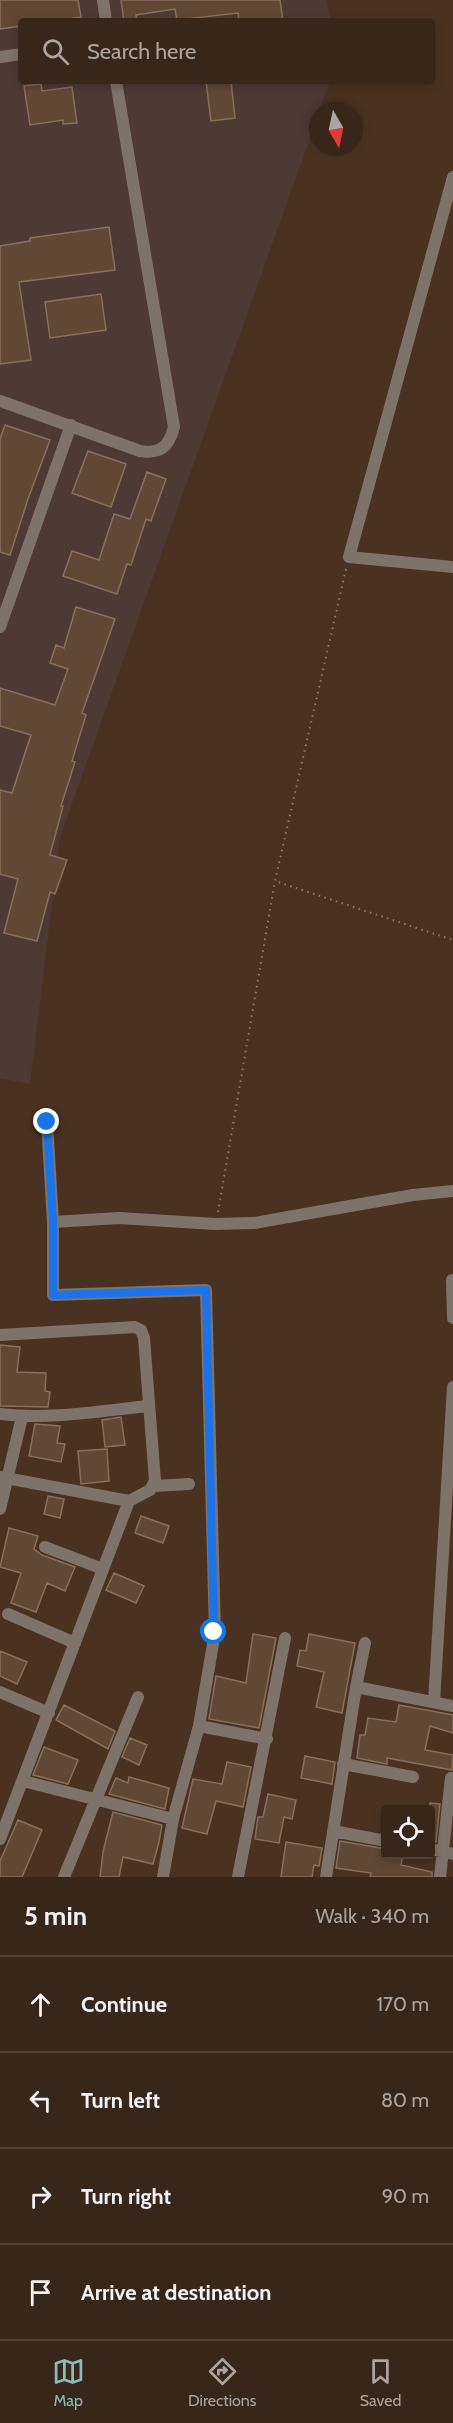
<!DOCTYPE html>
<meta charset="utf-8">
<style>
body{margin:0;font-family:Cabin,sans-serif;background:#423227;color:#f1f3f6}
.controls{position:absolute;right:18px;bottom:18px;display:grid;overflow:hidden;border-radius:6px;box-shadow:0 3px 9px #0003}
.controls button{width:54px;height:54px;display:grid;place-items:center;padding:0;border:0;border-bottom:2px solid #514339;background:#37261a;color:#f1f3f6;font:30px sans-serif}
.compass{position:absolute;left:309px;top:102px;width:54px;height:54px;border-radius:50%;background:#37261a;box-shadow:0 3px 9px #0003;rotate:171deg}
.stop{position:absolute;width:18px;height:18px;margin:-14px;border:4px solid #1a73e8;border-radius:50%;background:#fff}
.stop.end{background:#1a73e8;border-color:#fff;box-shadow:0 2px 6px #0008}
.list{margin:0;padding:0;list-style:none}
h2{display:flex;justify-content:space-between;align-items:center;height:78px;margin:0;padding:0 24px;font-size:26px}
h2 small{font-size:20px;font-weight:400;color:#aaa5a2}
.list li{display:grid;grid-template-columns:39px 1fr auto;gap:18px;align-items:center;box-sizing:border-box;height:96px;padding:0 24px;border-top:2px solid #514339}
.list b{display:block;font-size:22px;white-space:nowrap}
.list em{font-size:20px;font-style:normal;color:#aaa5a2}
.icon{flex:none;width:33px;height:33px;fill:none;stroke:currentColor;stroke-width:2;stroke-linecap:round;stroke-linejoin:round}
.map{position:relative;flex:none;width:453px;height:1877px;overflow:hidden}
.search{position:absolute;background:#37261a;box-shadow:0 3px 9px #0003;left:18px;right:18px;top:18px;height:66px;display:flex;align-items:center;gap:15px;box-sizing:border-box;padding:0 21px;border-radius:6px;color:#aaa5a2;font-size:22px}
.sheet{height:462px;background:#37261a}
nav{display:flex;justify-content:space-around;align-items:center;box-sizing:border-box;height:84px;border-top:2px solid #514339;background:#37261a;font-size:16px;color:#aaa5a2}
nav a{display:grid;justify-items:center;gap:3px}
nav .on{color:#8bbbb9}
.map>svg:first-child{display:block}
.industrial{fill:#4e3a35}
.building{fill:#5f4836;stroke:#886e5c;stroke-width:1.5}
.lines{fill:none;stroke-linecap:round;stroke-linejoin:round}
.path{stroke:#8d7a6c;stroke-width:2;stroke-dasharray:1.5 4.5;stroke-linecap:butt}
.minor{stroke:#7e736a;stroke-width:12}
.minor-bridge{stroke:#7e736a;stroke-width:12}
.route{stroke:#1a73e8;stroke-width:8}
</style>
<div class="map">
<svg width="453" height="1877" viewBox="0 0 453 1877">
<rect width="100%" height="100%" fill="#493222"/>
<path class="industrial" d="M0,0H327L330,21H21V81H331L318,111V116L60,837L30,1084L0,1078Z"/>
<path class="building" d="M0,0H78L81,17L55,21H21V26L0,29Z
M121,0H280L283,21H253V19L239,21L238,13L177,20L175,9L136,15L137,21H124Z
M206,81H231L235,118L211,121Z
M41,84L42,91L72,87L77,123L63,124V120L30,125L24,86Z
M109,227L115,270L19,282L31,360L0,364V246L30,241V238Z
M101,294L106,330L50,338L45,302Z
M5,425L50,440L28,499L10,555L0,552V439Z
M88,451L126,464L111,507L72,493Z
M147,472L166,479L151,521L146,519L131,565L127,564L117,594L63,576L72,551L99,560L114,514L130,519Z
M76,607L115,619L82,713L86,715L72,761L75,762L61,806H63L50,855L67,860L55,894L50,892L37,941L4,933L18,879L0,874V790L12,793L31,735L0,726V688L55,705L68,669L50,663L56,645L64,648Z
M0,1345L20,1347L17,1372L46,1373L45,1391L50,1392L48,1407L0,1406Z
M121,1417L125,1445L105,1447L102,1420Z
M35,1424L60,1426L57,1443L65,1444L61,1462L29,1456Z
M107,1449L109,1481L81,1484L78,1451Z
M48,1496L64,1499L60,1518L44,1514Z
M141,1516L169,1526L163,1543L135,1533Z
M9,1528L38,1536L34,1549L42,1555L75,1567L65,1591L47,1583L36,1612L11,1603L21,1573L0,1567Z
M114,1573L144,1586L136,1603L106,1590Z
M253,1634L276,1638L259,1728L209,1719L216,1676L246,1683Z
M309,1634L355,1643L342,1713L316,1707L324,1672L297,1666L300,1650L306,1651Z
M0,1651L27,1662L17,1684L0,1676Z
M64,1705L115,1731L108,1749L56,1720Z
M399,1705L453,1715V1733L430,1726L425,1750L453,1755L452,1770L387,1758V1764L357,1758L360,1735H365L368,1718L396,1722Z
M130,1738L147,1745L139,1765L122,1757Z
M44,1747L78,1760L68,1784L33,1775Z
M305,1756L335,1762L332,1784L301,1778Z
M227,1762L251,1767L243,1807L216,1801L207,1834L182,1828L193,1779L222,1784Z
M129,1777L169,1788L165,1809L109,1794L116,1778L128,1783Z
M268,1794L296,1800L292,1819L284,1817L279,1843L255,1839L258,1817H263Z
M430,1803L440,1804L436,1842L430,1841Z
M113,1812L162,1825L159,1842L153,1864L123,1857L119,1877H100L103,1852Z
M18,1820L42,1830L22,1877H0V1861Z
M340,1841L386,1849V1854H403L401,1865L432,1872V1877H370L371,1873L336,1868Z
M286,1842L322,1848L319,1866L314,1865L312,1877H281Z"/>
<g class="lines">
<path class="path" d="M346,569L275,881L453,940
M218,1212L275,881"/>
<path class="minor" d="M103,0L106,21
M0,57L21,54
M453,177L349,557L453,567
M0,401L140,451C160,454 169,447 174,427L116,81
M0,627L71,425
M47,1122L53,1222V1295L206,1290L215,1632L199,1726L173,1819L163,1877
M350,1206L413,1195L453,1191
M53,1222L119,1218L215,1224L254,1223
M452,1280L453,1318
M0,1335L135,1327L141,1330L144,1338L155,1481L150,1490L129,1501L0,1477
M0,1414C49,1420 100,1411 149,1406
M154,1486L189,1484
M0,1509L22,1417
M45,1547L103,1569
M8,1614L75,1643
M356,1687L453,1706
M0,1692L49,1713
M434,1702L453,1387
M199,1726L267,1739
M343,1764L413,1777
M23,1781L173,1819
M333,1831L386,1841
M0,1839L129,1501
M430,1849L453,1854
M64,1877L138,1697
M238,1877L285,1638
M326,1877L356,1687L365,1643
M440,1877L451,1778"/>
<path class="minor-bridge" d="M254,1223L350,1206"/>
</g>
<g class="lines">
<path class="route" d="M47,1122L53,1222V1295L206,1290L214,1632"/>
</g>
</svg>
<div class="controls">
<button><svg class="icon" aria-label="locate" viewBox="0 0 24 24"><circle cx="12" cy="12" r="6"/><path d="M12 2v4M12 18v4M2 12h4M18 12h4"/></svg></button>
</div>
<svg class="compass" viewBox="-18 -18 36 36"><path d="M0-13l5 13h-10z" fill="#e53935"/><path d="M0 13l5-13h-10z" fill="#aaa5a2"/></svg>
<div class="stop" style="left:214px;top:1632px"></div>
<div class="stop end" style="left:47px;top:1122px"></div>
<div class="search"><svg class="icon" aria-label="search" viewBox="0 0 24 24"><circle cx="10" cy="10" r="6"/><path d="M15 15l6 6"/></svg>Search here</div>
</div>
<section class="sheet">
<h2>5 min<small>Walk · 340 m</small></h2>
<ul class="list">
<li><svg class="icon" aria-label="ahead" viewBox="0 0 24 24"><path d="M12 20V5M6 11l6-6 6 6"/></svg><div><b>Continue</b></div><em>170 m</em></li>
<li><svg class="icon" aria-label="left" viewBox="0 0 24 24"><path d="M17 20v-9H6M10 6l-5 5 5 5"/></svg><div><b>Turn left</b></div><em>80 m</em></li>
<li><svg class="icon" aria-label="right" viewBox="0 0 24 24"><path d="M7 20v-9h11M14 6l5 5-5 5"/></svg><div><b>Turn right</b></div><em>90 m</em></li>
<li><svg class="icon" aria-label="arrive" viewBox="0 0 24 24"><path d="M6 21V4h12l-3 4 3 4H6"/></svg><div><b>Arrive at destination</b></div></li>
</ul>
</section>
<nav>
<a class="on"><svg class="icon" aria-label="map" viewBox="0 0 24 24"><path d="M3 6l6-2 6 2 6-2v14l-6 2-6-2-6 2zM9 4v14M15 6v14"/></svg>Map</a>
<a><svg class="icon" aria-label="directions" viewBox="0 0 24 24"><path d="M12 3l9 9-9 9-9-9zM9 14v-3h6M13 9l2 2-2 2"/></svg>Directions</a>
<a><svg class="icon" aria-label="saved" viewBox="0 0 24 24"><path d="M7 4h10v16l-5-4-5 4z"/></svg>Saved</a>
</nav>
